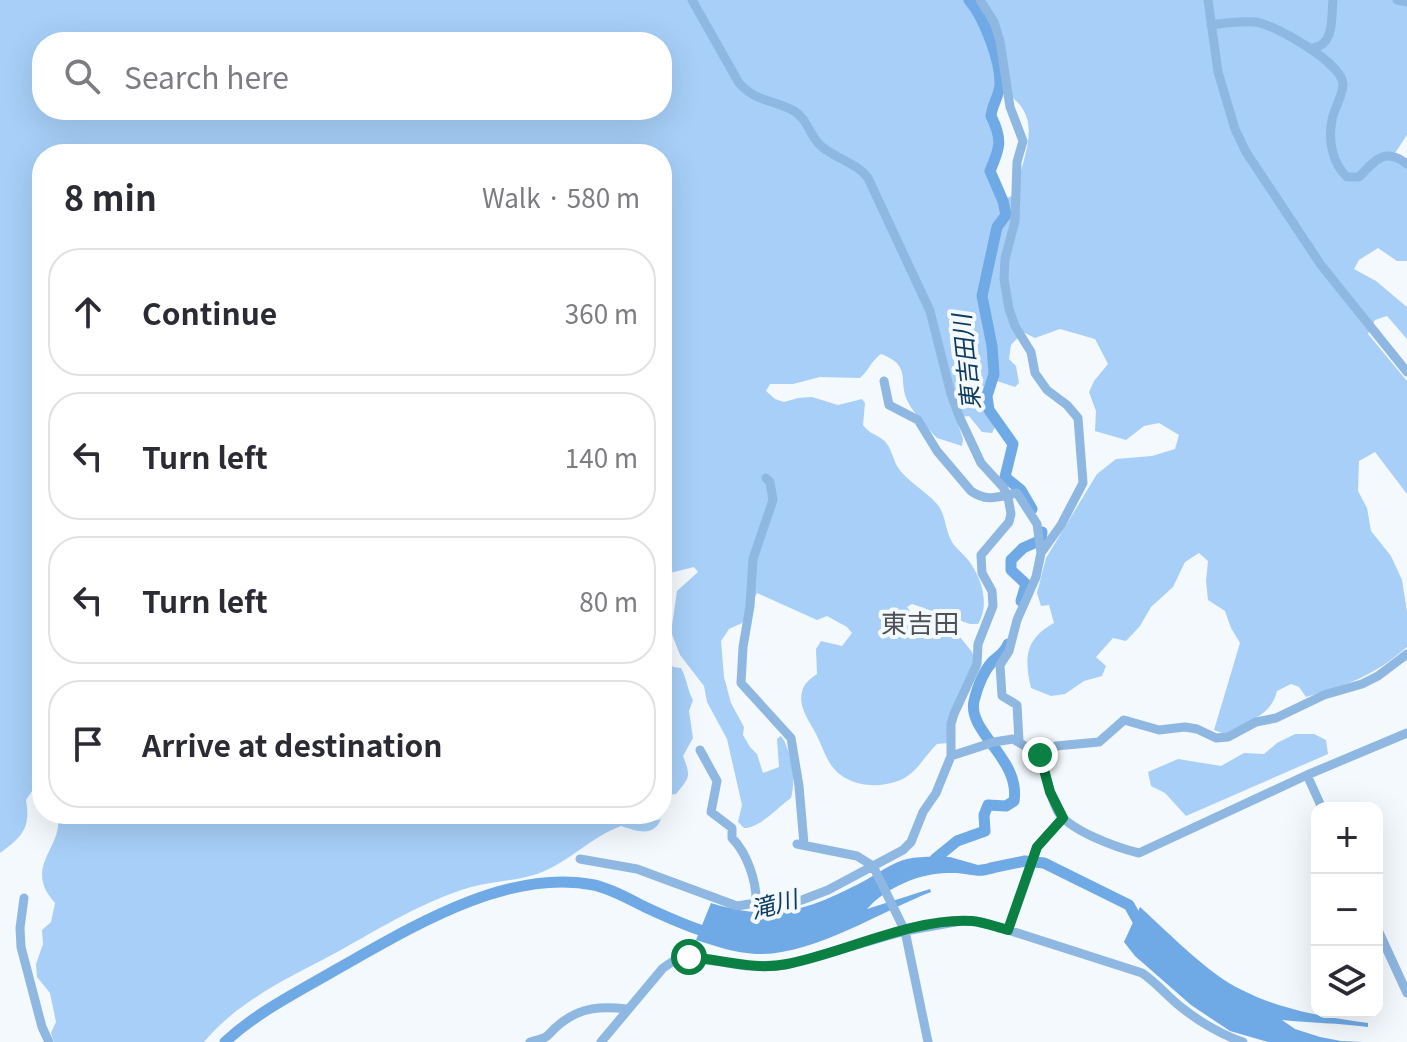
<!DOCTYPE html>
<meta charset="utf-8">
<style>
body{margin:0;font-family:Georgia,"Noto Sans JP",serif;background:#f2f2f3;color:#2b2b33}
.controls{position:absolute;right:24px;bottom:24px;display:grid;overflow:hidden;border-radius:16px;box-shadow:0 8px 32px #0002}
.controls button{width:72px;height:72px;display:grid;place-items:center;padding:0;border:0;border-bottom:2px solid #e1e1e2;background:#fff;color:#2b2b33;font:40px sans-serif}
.stop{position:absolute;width:24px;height:24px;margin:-18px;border:6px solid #0b8043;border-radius:50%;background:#fff}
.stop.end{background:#0b8043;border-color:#fff;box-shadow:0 2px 8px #0008}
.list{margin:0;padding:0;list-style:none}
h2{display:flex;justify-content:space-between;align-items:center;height:104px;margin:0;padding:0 32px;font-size:34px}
h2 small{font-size:26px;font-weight:400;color:#7c7c81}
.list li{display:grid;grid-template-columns:52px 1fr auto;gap:24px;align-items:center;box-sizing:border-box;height:128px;margin:0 16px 16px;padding:0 16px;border:2px solid #e1e1e2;border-radius:32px}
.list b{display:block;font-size:30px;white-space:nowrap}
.list em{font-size:26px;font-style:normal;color:#7c7c81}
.icon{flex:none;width:44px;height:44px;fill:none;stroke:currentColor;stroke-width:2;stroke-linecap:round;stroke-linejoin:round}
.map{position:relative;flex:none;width:1407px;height:1042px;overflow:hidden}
.search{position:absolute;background:#fff;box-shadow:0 8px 32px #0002;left:32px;top:32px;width:640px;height:88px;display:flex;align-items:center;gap:20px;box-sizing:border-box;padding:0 28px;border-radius:32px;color:#7c7c81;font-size:30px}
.panel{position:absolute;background:#fff;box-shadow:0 8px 32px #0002;left:32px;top:144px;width:640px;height:680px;border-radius:32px}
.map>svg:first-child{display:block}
.green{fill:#a7cff8;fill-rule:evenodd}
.water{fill:#6faae6}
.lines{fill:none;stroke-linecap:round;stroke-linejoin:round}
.river{stroke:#6faae6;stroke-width:11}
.minor{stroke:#8eb7e1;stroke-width:9}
.route{stroke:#0b8043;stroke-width:10}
.labels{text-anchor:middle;stroke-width:8;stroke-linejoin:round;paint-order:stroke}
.water-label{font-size:24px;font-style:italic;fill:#0e3a60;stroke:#f4f9fd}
.quarter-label{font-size:26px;fill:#4e5155;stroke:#f4f9fd}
</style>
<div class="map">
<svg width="1407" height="1042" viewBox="0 0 1407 1042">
<rect width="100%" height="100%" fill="#f4f9fd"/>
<path class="green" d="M0,0H1407V135L1395,153L1407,168V261H1397L1378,248L1359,260L1354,269L1376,281L1407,307V339L1387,316L1375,320L1368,334L1407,381V494L1375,452L1359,461L1358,491L1367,508L1371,531L1391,556L1402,580L1407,612V647C1372,677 1349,684 1306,697L1299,687L1291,684L1277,691C1271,717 1246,721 1225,734L1214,730L1240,643L1231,628L1225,611L1208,600L1206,581L1208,561L1199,553L1185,562L1173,587L1151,607L1140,626L1126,641L1113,638L1096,657L1106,666L1102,676L1084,681L1065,694L1051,696L1031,688C1024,658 1025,639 1054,623L1049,605L1041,606L1037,593L1046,558L1097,474L1116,459L1152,456L1175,449L1179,435L1159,423L1144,426L1126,440L1095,431L1096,411L1089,392L1094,381L1108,364L1095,339L1060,329L1035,338L1023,332L1011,345L1009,359L1016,366L1019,383L1015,387L991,379C980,395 986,411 995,427L992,433L982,432L969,416L962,417L958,424L963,439L962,446L937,438L932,433C925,423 913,413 908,402C897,381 913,366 881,354C872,360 869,370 860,378L820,377L793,384H770L766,391L775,399L784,402L798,398L812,397L838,405L862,399L865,403L863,425C871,435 874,433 882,439C891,445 892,457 897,466C907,482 925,490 937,504C945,513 945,527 950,538C954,548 963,553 969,561C982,579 990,605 978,624H970L912,604L907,607L912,614L960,637L972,652L975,662L949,717L948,743L937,744C924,756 917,774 898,781C873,790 841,785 828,760C823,751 820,741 815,732C809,721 798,706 802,692C804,683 810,679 817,674L816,649L821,641L842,646L852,633L847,627L827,616L817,620L757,593L742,623L729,629L721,641L724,677L731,703L744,727L743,735L750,747L757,754L763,773L779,767L777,739L781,736C792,751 796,780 791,798C777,808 760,828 744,828L738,822L742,805L727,739L707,702L704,686L680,655L671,632L677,591L698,572L694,567L666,574L662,571V154H42V784L34,788L26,800C31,828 22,837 0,853ZM42,42H662V110H42ZM995,90H1004C1010,96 1018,101 1022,108C1039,132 1019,167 1016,194L1005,199L993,186L987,170L996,138L988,118Z
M662,640L664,651L673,667L681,668C687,679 687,689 693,700L689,711L693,738L683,756C691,777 690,777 676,794L662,796Z
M1295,734H1314L1326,740L1328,754L1186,816L1165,793L1151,786L1148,772L1178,759L1221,766L1244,753L1264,754L1277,743Z
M57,814H636L646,823L661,819C653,838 637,831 621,826C591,837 568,863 537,874C516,881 493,881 471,887C424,901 382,927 339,951C291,977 240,999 204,1042H54L51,1033L56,1022L50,993L37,977L36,964L43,944L42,930L51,922L55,903C21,866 66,846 57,814Z"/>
<path class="water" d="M950,857L978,865L1004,861V869C975,882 976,872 948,873C920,873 885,888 867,909L930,889L931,892C879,912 813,956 756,954C735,953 715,946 696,940L711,903C773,922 807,911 864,881C877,874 893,862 907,859C921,856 937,857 950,857Z
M1140,907C1169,933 1208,974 1242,990C1281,1010 1325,1017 1368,1023V1027C1339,1023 1310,1023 1282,1020L1295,1029L1320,1037L1341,1041L1364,1042H1268L1230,1031L1191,1005L1135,956L1124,942Z"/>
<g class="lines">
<path class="river" d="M969,0C984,17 1001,62 1000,85C999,96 992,105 991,116C1003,140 1000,148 990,171L1003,201L1006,215L997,227L982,296L992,346L994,374L987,396L989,410L1013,444L1005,477L1021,490L1032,509
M1021,601L1026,584L1011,570V560L1023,548L1041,540L1042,532
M935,859L957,841L985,831L984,815L988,805L1006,806L1014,801C1021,759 967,732 974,701C977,689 983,672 992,662C999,655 1004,654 1008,644
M991,868L1025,861L1044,863L1129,905L1142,928
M225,1042C256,1013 296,993 332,972C407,930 506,867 594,885C612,889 629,899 645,907C667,917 690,928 713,934"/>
<path class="minor" d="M692,0L739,83C757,103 773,99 794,111C808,119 810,137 821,146C836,159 856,162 868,178L930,311L951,394L959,416L981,463L1003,487L1008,497L1011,514L1009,522L981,555L982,573L992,591L993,606L978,644L977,664L954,714L951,724V756
M980,0L994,22L1000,41L1010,107L1023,141L1017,162L1015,221L1005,259L1004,279L1009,309L1015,326L1031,352L1035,373L1047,390L1067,405L1078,418L1083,483L1061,525L1041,553
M1208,0L1218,72L1235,129L1246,152L1321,265L1407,372
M1397,0L1407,2
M1211,25C1225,23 1241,21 1255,22C1275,24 1342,63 1343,84C1343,96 1334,108 1332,120C1328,140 1332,163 1347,177H1359C1375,160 1385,147 1407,164
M1314,48C1335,43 1331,18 1333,0
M884,381L889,405L918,420L937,451L971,491C988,503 1000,496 1017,493L1037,524L1041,553L1036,577L1017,620L1009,651L1000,665L1002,696L1017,705L1019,741
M766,478L770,482L773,500L753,559L750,606L743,647L741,683L791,738L799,786L804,844
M700,750L717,781L711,812L732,828V838C747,853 757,882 756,903
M1040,755L1056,746L1099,742L1124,720L1159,730L1185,727L1197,729L1216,738L1228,737L1256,722L1276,718L1324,695L1362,684L1378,676L1407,654
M1307,775L1322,808
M797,844L857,856L873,866L905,931L928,1042
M580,859L637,869L737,906L756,903L775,907L802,900L828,890L903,850L911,842L923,812L936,793L951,756L994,742L1013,739L1040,755C1047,773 1048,792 1057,810C1067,830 1118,848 1139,853L1307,775L1407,733
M24,898L20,928L21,947L42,1027L49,1042
M1377,928L1407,993
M1008,930L1037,847L1063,818
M530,1042C554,1036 543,1037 561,1023C581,1007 602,1006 627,1009
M601,1042L663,968L675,960L689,957L747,966L786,965L905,931L961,921H977L1008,930L1142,973C1157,983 1167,996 1181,1007C1198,1021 1222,1035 1243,1042"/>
</g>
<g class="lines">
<path class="route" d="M689,957C721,959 754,971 787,964C843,953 915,917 972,921C984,922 996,927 1008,930L1037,847L1063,818L1050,792L1040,755"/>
</g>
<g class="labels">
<g class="water-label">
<text transform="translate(967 362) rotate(-96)" y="8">東吉田川</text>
<text transform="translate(774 905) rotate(-15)" y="8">滝川</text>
</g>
<g class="quarter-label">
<text x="920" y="633">東吉田</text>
</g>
</g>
</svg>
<div class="controls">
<button>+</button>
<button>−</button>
<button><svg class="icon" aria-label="layers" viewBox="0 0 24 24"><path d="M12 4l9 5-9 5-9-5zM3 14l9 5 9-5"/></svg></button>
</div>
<div class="stop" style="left:689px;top:957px"></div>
<div class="stop end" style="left:1040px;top:755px"></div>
<div class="search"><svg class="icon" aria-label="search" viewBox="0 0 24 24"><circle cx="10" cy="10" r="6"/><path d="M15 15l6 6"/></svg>Search here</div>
<section class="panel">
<h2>8 min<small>Walk · 580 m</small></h2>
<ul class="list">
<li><svg class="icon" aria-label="ahead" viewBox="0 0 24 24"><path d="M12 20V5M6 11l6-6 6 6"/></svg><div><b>Continue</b></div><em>360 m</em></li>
<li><svg class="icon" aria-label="left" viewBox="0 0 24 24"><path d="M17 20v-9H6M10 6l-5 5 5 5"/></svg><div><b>Turn left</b></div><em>140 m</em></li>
<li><svg class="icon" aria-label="left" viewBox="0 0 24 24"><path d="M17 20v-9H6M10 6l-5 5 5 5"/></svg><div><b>Turn left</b></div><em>80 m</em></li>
<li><svg class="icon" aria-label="arrive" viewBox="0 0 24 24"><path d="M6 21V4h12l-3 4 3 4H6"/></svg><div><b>Arrive at destination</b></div></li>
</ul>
</section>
</div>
